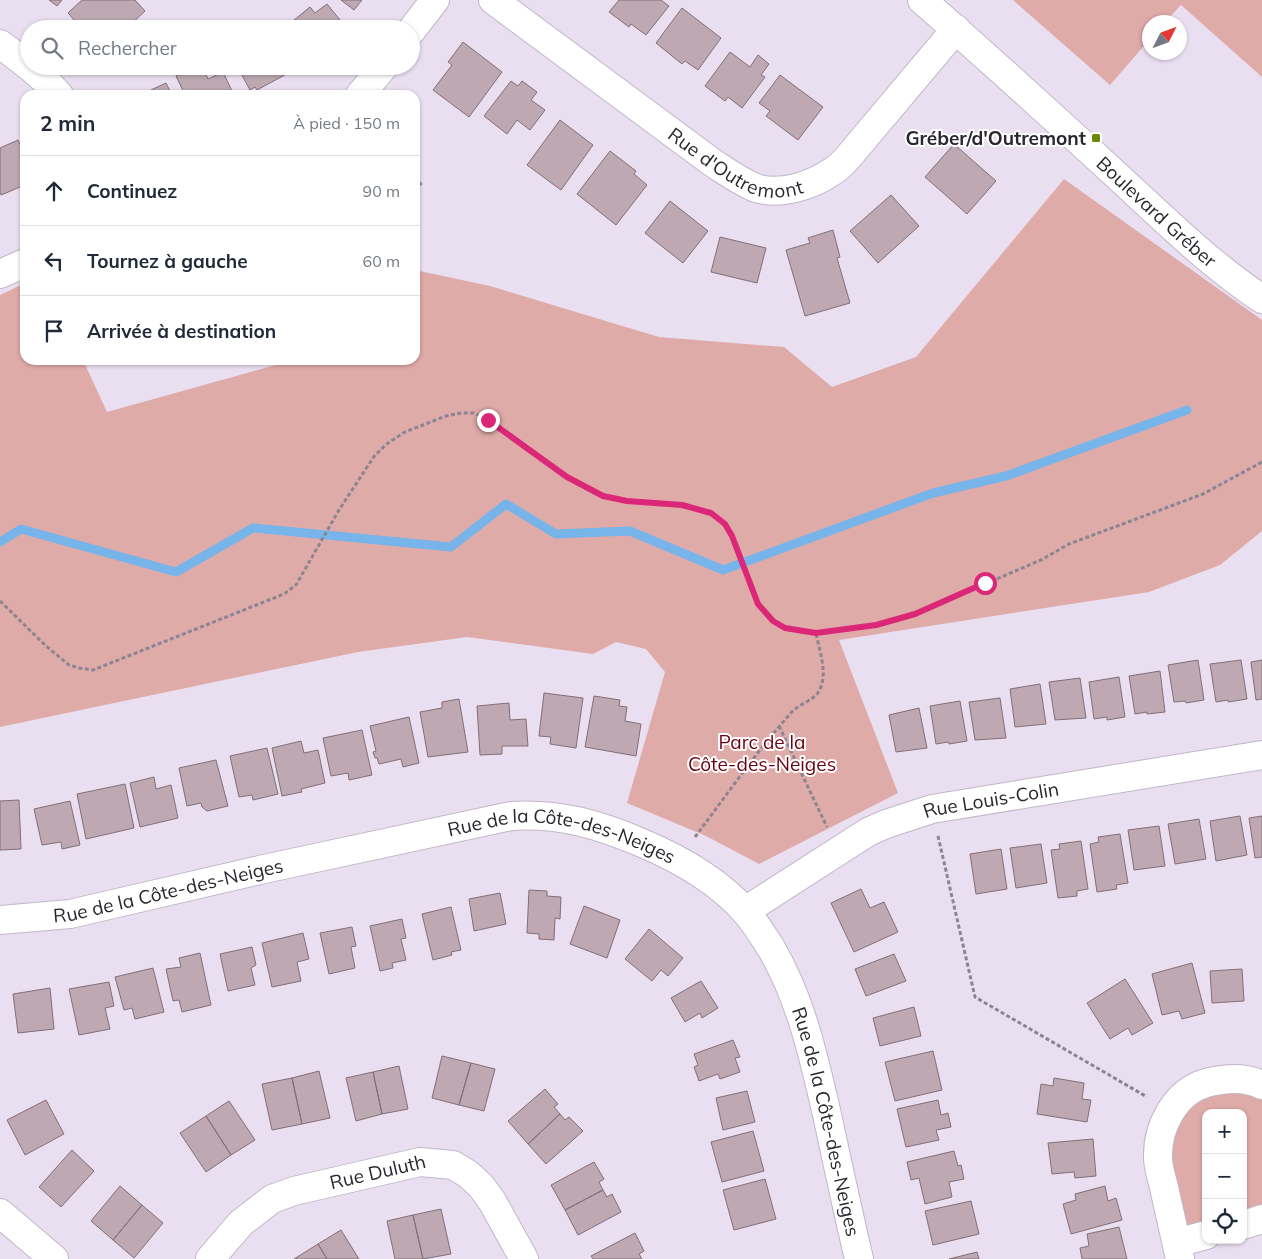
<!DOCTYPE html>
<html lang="fr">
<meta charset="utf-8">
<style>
body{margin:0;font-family:Mulish,sans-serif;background:#f6f6f7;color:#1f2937}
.controls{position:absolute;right:15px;bottom:15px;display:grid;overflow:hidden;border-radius:10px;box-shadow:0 1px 4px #0004}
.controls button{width:45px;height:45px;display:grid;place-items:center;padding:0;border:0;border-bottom:1px solid #e0e1e3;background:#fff;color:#1f2937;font:25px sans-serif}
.compass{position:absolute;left:1142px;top:15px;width:45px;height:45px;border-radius:50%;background:#fff;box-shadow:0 1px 4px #0004;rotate:48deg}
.stop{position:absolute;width:15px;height:15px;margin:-11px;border:4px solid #db2777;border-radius:50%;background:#fff}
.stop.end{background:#db2777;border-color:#fff;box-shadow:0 1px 5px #0008}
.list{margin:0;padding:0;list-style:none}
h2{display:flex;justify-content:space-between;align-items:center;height:65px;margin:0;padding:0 20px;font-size:21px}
h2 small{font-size:16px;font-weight:400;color:#747a83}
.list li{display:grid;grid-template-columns:32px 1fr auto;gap:15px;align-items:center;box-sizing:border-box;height:70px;padding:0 20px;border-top:1px solid #e0e1e3}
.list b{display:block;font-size:19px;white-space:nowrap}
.list em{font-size:16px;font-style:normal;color:#747a83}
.icon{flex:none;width:28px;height:28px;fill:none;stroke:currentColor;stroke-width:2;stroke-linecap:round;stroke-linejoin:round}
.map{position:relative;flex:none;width:1262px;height:1259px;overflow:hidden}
.search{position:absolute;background:#fff;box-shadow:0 1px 4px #0004;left:20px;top:20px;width:400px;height:55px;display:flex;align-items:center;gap:12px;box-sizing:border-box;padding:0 18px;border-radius:28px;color:#747a83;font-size:19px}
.panel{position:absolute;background:#fff;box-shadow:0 1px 4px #0004;left:20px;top:90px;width:400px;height:275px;border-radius:15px}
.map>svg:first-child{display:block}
.green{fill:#dfaba8}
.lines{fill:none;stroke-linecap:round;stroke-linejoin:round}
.stream{stroke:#77b4e9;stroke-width:9}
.building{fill:#bea9b2;stroke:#826e77}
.minor-casing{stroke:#c2b6c8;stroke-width:30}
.path{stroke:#8c8591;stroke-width:3;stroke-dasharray:4 2.5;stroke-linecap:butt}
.minor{stroke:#fff;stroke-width:28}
.route{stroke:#db2777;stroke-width:6}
.poi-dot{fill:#688909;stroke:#fff;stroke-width:2}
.labels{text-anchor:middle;stroke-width:4;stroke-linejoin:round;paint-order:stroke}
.poi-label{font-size:19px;font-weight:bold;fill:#2a262d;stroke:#fff;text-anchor:end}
.street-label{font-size:19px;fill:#2a262d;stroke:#fff}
.park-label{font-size:19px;fill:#680313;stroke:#fff}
</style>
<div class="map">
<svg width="1262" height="1259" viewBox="0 0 1262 1259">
<rect width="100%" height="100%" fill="#eadff1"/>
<path class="green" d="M1013,0H1262V77L1181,5L1165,22H1150L1149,40L1110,85Z
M1064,179L1262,320V531L1220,565L1149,592L839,640L898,793L759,864L706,836L627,803L665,672L646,649L616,642L593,654L467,637L358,652L0,727V295L25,283V360H83L107,412L294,360H415V270L490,286L659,337L784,347L832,387L916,357Z
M1262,1085V1219L1243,1225V1113H1206V1235L1177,1243L1161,1131L1177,1102Z"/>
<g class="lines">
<path class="stream" d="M0,542L21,529L176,572L253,528L451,547L506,504L556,534L630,531L723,570L933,493L1006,476L1187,410"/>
</g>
<path class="building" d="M49,0H62L57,6Z
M82,0H135L145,11L126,29H82L68,13Z
M341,0H362L354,10Z
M619,0H661L669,6L646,35L631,24L629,27L609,12Z
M327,4L345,26L342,29H283L310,7L315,13Z
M682,8L721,38L698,70L685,61L682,64L656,43Z
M463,42L502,72L469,117L433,90L452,65L448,62Z
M730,52L750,67L758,55L769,64L761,75L765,77L742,108L728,97L725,101L705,86Z
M196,66H202L208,79L223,72L232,91L224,95H185L176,76Z
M237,66H289L292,71L257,90L255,87L250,90Z
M780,75L823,107L798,140L766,116L770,111L759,103Z
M511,81L518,86L522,81L537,92L531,100L545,110L530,130L517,120L507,134L484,116Z
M166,83L172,95H154L151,90Z
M560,120L593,145L561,190L527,165Z
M18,140L25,155V198L20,187L1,195L0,192V148Z
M954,144L996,181L967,214L925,177Z
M610,151L636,171L634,174L647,185L616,225L577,194Z
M415,176L422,184L415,190Z
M891,195L919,226L878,263L850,231Z
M670,201L708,231L683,263L645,233Z
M833,230L840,257L837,258L850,303L805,316L786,250L810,243L808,238Z
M720,237L766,248L757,283L711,272Z
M1198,660L1204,700L1186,703L1185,701L1174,702L1168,665Z
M1241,660L1247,699L1228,702V700L1216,702L1210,664Z
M1262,660V699L1256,700L1251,662Z
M1160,671L1165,712L1147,714V712L1135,714L1129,676Z
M1119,677L1125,717L1107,720V717L1094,719L1089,682Z
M1080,678L1086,718L1055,720L1049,682Z
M1040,684L1046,724L1015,727L1010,689Z
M544,693L583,698L576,748L550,744L551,737L539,736Z
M594,696L620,700L619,706L627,707L625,721L641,724L636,756L585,747Z
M1000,698L1006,738L975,740L969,702Z
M459,699L468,752L428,757L420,712L442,708V702Z
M960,701L967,741L949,744L948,742L936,744L930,706Z
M509,703L510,720L526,719L528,746H502V754L480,755L477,706Z
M919,708L927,748L896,752L889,715Z
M409,717L419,763L403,767L401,759L379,764L377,758H375L373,752L376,751L370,726Z
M362,730L372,775L349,780L348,773L331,776L323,738Z
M301,741L304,753L318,750L325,783L301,789L302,792L282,796L272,748Z
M267,748L278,794L253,800L252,795L239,797L230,756Z
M216,760L228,806L207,811L202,807L201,803L187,806L179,768Z
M154,777L156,789L171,785L178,818L140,827L130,783Z
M125,784L134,828L86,839L77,794Z
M19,800L21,849L0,850V801Z
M70,801L80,845L62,849L61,842L42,845L34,809Z
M1240,816L1247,855L1216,861L1210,821Z
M1262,816V857L1255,858L1249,818Z
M1199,819L1206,859L1175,864L1168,824Z
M1159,826L1165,866L1134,870L1128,830Z
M1120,834L1128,883L1116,885L1117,889L1097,892L1090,844L1099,842L1098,837Z
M1081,841L1088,889L1077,891V896L1058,898L1051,850L1060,849L1059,844Z
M1041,844L1047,883L1016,888L1010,848Z
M1001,849L1007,889L976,894L970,854Z
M861,889L870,908L884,902L898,932L854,952L831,903Z
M529,890L547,891V896L561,897L560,919L555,918L554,940L539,939V934L527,933Z
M500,893L506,924L474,931L469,899Z
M584,906L620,920L607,958L570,944Z
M451,907L461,950L451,952L452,955L433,960L422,914Z
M402,919L406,938L401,939L406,960L392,963L393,968L380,971L370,926Z
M352,927L356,946L351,947L355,968L329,974L320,933Z
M649,929L683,958L668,976L661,970L652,981L625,959Z
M303,933L309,959L297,962L301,981L272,987L262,943Z
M252,947L256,965L251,968L255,985L228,991L220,954Z
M200,953L211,1005L182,1012L179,1000L173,1001L166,969L181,967L179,958Z
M894,954L906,981L866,996L855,969Z
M1192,963L1205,1013L1182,1019L1179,1011L1162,1015L1152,974Z
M153,968L164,1012L135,1019L132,1008L124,1010L115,977Z
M1242,969L1244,1001L1212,1003L1210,971Z
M1125,979L1153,1023L1132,1035L1128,1028L1110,1039L1087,1003Z
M701,981L718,1008L702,1018L700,1013L685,1022L671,998Z
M109,982L114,1006L105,1008L110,1029L79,1035L69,989Z
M50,988L54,1029L18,1033L13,994Z
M914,1007L921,1036L880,1046L873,1018Z
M733,1040L740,1057L735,1058L740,1072L720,1079L718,1074L699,1081L694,1067L698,1065L694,1054Z
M933,1051L942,1090L895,1101L885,1062Z
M442,1056L471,1063L459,1105L432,1098Z
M471,1063L495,1069L484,1111L459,1105Z
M399,1066L408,1109L382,1114L373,1072Z
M319,1071L330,1118L302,1124L292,1078Z
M373,1072L382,1114L356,1121L346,1078Z
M292,1078L302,1124L272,1130L262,1084Z
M1054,1078L1084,1083L1082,1099L1091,1100L1087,1122L1037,1114L1041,1084L1053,1086Z
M545,1089L558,1104L554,1107L560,1114L528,1144L508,1121Z
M747,1091L755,1122L723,1130L716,1098Z
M46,1100L64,1134L25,1155L7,1120Z
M938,1100L941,1115L948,1113L951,1127L936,1130L939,1140L906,1147L897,1109Z
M229,1101L255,1140L231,1155L206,1116Z
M560,1114L565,1120L569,1117L583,1131L546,1164L528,1144Z
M206,1116L231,1155L206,1172L180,1133Z
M753,1131L764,1171L722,1182L711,1142Z
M1093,1139L1096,1176L1075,1178L1074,1172L1052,1174L1048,1143Z
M72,1150L94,1171L61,1207L39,1187Z
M954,1151L958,1166L961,1165L964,1179L949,1182L952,1197L925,1204L919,1178L911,1180L907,1162Z
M594,1162L604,1179L599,1182L603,1190L565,1210L551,1185Z
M765,1179L776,1219L734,1230L723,1190Z
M120,1186L142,1205L113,1240L91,1221Z
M1105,1186L1108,1201L1116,1198L1122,1220L1071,1234L1063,1204L1076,1200L1075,1194Z
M603,1190L607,1197L612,1194L621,1212L578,1235L565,1210Z
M971,1201L979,1234L933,1245L925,1211Z
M142,1205L163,1223L134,1258L113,1240Z
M441,1209L451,1254L423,1259L413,1215Z
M413,1215L423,1259H395L387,1221Z
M1119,1227L1127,1259H1082L1080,1248L1089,1246L1087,1234Z
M341,1230L359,1259H327L318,1244Z
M635,1233L644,1251L639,1254L642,1259H593L591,1256Z
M318,1244L327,1259H294Z
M977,1252L979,1259H949Z"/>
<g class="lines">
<defs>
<g id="minor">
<path id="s1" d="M493,0L713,163C727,172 741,182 756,188C781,196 813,185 833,171C840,167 845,161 850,155L956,29"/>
<path id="s2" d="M922,0C987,57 1051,115 1114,173C1162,217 1208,263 1262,299"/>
<path d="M411,31L435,0"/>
<path d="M0,44L29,66"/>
<path d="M29,66L46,81L59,95"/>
<path d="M360,95L384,66"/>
<path d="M0,274L25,263"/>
<path id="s3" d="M745,911L868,832L886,824L932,809L1262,755"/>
<path id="s4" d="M0,920L70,914L264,869L511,816C559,813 598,824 642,843C680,859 717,880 745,911C755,922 763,936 771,948C802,1001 814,1059 828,1119C838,1166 848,1212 859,1259"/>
<path d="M0,1213L54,1259"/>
<path d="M1243,1225L1262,1219"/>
<path d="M1177,1243L1206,1235"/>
<path id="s5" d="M210,1259L241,1223L272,1199L294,1191L420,1162L453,1165L468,1174L481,1186L492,1201L524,1259"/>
<path d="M1180,1259C1175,1237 1170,1214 1165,1192C1163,1181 1158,1169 1158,1158C1157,1127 1175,1092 1206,1083C1225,1078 1244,1076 1262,1085"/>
</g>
</defs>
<use href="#minor" class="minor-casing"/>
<path class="path" d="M0,601L46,646L69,665L79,668L93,670L284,594L296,585L339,510L375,455L388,443L405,432L446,416L461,413H474L488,420L506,431L567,477L585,488L603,496L627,501L682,505L711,513L725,524L732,536L757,604L773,621L785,628L816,633L875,625L915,614L1041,560L1069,544L1203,494L1262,462
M779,726L827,827
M938,836L975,997L1147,1097
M695,837C726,796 756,752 791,713C799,703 815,701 820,689C828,672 819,650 816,633"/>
<use href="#minor" class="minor"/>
</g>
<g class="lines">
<path class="route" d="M488,420L567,477L603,496L627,501L682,505L711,513L725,524L732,536L758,604L773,621L785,628L816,633L876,625L915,614L985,583"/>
</g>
<rect class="poi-dot" x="1091" y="133" width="10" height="10" rx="2.5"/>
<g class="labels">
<g class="poi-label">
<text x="1086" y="145">Gréber/d'Outremont</text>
</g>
<g class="street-label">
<text dy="7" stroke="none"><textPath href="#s1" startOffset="296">Rue d'Outremont</textPath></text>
<text dy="7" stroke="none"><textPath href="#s2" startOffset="316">Boulevard Gréber</textPath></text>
<text dy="7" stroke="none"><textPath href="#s3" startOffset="274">Rue Louis-Colin</textPath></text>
<text dy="7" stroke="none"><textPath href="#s4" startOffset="575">Rue de la Côte-des-Neiges</textPath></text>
<text dy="7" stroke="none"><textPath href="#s4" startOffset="171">Rue de la Côte-des-Neiges</textPath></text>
<text dy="7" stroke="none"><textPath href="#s4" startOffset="1010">Rue de la Côte-des-Neiges</textPath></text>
<text dy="7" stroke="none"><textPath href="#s5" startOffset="196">Rue Duluth</textPath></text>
</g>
<g class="park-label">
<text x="762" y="749">Parc de la<tspan x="762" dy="22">Côte-des-Neiges</tspan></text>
</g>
</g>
</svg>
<div class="controls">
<button>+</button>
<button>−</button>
<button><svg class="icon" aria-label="locate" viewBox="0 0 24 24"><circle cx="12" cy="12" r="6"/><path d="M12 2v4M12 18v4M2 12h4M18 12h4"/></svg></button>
</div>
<svg class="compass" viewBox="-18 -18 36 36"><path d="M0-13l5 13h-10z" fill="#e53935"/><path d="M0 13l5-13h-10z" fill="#747a83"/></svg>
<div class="stop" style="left:985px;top:583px"></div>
<div class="stop end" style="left:488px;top:420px"></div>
<div class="search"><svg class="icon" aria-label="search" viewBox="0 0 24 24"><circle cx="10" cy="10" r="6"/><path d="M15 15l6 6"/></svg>Rechercher</div>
<section class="panel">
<h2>2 min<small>À pied · 150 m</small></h2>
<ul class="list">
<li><svg class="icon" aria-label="ahead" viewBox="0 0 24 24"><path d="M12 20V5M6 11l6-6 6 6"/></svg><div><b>Continuez</b></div><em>90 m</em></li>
<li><svg class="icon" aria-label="left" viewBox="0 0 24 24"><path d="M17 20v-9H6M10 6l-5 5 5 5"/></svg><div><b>Tournez à gauche</b></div><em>60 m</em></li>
<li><svg class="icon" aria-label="arrive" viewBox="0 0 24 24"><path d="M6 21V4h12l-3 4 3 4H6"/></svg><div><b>Arrivée à destination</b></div></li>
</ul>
</section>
</div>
